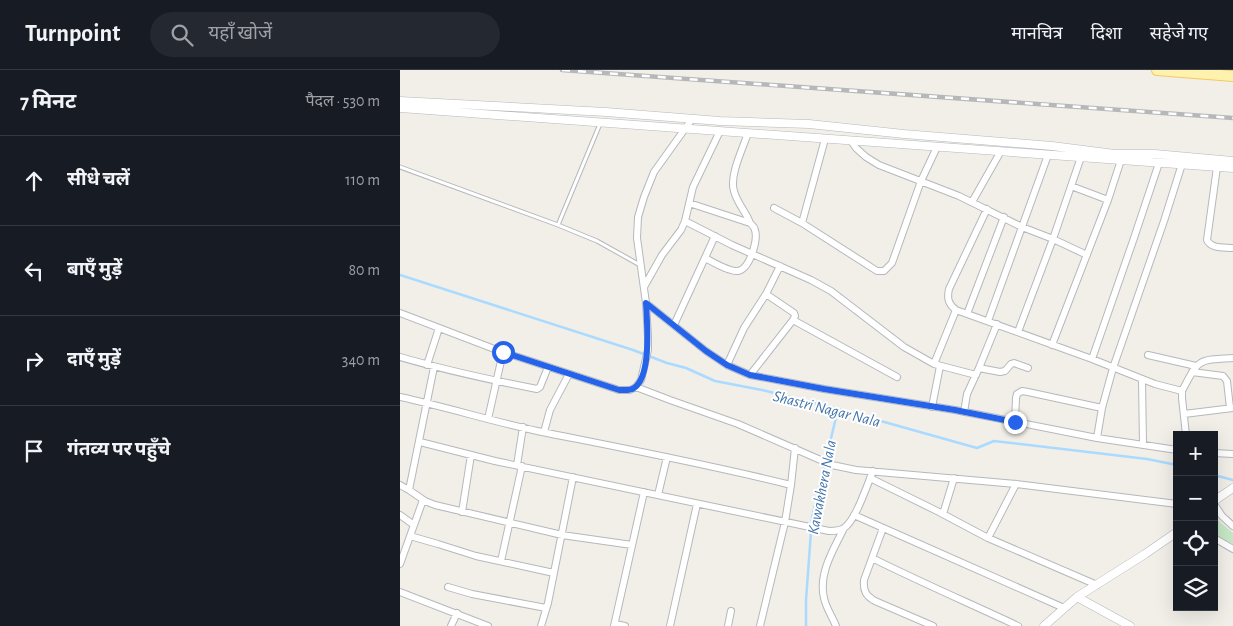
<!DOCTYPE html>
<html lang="hi">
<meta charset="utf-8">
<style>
body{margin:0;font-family:"Alegreya Sans","Noto Sans Devanagari",sans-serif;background:#242831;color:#f1f3f6}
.controls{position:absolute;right:15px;bottom:15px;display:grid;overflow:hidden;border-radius:0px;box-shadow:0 5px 20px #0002}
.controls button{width:45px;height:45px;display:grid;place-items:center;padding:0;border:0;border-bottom:1px solid #363941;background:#171b24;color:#f1f3f6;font:25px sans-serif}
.stop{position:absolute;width:15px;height:15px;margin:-11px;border:4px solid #2563eb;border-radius:50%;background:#fff}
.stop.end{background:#2563eb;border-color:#fff;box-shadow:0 1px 5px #0008}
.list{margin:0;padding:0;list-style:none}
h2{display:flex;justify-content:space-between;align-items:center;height:65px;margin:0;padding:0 20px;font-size:21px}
h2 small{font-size:16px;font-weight:400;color:#9ea1a6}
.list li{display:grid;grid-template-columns:32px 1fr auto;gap:15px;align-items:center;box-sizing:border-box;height:90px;padding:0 20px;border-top:1px solid #363941}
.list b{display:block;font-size:19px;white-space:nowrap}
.list em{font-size:16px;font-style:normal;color:#9ea1a6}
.icon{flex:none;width:28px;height:28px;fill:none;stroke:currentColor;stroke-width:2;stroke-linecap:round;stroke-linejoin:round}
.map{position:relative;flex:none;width:833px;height:556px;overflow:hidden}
header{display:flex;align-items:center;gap:30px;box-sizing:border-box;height:70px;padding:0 25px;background:#171b24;border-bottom:1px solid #363941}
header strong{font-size:24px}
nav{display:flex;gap:28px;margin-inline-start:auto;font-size:18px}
.search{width:350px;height:45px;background:#242831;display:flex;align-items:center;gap:12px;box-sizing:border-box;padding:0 18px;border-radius:28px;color:#9ea1a6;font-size:19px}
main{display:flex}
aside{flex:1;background:#171b24}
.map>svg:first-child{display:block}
.green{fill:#c5e8c5}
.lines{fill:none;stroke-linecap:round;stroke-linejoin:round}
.stream{stroke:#aadaff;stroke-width:2.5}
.service-casing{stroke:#b5b8bc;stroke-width:5}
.minor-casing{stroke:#b5b8bc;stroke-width:8}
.tertiary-casing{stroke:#b5b8bc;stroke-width:9}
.primary-casing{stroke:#f2c960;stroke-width:12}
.service{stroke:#fff;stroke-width:3}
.minor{stroke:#fff;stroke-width:6}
.tertiary{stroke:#fff;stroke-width:8}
.primary{stroke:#fff2af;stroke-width:10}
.rail-casing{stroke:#b6b7b8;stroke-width:4.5}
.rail{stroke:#fff;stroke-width:2.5;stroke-dasharray:8;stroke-linecap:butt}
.route{stroke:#2563eb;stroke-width:6}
.labels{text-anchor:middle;stroke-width:4;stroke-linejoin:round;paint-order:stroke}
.water-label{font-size:16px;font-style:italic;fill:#4174aa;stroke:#fff}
</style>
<header>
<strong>Turnpoint</strong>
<div class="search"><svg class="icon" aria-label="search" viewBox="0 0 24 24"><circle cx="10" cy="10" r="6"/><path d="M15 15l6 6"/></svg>यहाँ खोजें</div>
<nav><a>मानचित्र</a><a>दिशा</a><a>सहेजे गए</a></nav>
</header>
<main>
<aside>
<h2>7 मिनट<small>पैदल · 530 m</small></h2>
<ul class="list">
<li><svg class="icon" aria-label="ahead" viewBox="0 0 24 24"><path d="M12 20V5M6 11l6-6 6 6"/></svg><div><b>सीधे चलें</b></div><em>110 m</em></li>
<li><svg class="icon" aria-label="left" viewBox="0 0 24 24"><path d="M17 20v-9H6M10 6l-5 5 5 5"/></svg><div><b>बाएँ मुड़ें</b></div><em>80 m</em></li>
<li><svg class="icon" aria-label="right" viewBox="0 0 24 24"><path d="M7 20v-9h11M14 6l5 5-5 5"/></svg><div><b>दाएँ मुड़ें</b></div><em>340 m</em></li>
<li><svg class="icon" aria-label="arrive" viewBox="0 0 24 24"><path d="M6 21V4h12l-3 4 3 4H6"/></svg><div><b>गंतव्य पर पहुँचे</b></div></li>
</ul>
</aside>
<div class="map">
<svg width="833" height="556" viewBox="0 0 833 556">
<rect width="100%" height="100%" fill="#f1efe8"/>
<path class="green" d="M814,444L821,453L833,463V474L814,464Z"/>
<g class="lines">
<path class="stream" d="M0,205L233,280L267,293L286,298L315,311L362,320L438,339L577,378L594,371L747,389L777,395
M814,405L833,410
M406,556V530L412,448L438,339"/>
<defs>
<path id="service" d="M0,97L158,155L197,171L240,195
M158,155L200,54"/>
<path id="minor" d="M348,63C343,78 329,106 334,121C337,133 346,142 350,153
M451,71L456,78L466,87L479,95L559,126L622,157L653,169L687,185
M817,97L807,170C811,179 824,177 833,178
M671,116L708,130
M572,132L601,81
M289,133L350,153C353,156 354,156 355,160C358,170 350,199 338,201C329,202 313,192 305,188
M374,138L402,153L477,201H484L492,193L521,111L537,77
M285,151L332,175L411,210L431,221L504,277L534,294L576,305
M402,153L425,69
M244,217L262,185L281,160L285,151L293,117L320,61
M366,224L394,243L395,246L393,250
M246,233L306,281L327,295L350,305L424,319L555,340L697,368L777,380
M556,240C548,234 547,228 549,219L587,139
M0,243L97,280L219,320H230L236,317L241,310L248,280V267L246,233L237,168L238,147L244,127L254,102L292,49
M567,244L604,147
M588,251L648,85
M274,255L315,166
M618,262L653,169L681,87
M652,275L708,130L721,90
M748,285L796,296
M0,287C45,300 91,310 137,319L140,317L148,297
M692,289L734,168L759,93
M534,294L556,240L692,289L755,314L782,321V328L786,365
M27,295L39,258
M327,295L344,258L366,224L380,196
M34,297L9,420L25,431L35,435L162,465L232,475
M579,298L600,302L605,301L611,294L614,293L628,298
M792,302L823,306L827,311L830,338
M350,305L393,250L497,307
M742,309L743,375
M236,317L270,330L338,354L432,395L456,400L616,414L777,434
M782,321C799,289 796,290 833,288
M0,327C46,337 91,351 137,361C222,378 307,394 391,415
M532,337L540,296
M564,342L567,324L579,298L597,254
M784,344L833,338
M88,349L103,282
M615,352L616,328L617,324L622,321L628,322L702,338
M144,362L150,340L169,304
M697,368L702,338L713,298L764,151L782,94
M20,372L95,391L429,461C434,461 440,461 444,458C456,450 467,415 473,401
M814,383L833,384
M117,395L123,357
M470,408L539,442L588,468L697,515
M0,415L9,420
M258,425L267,387
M814,434L822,446L833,456
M62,442L71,385
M543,444L554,408
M0,445L14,455
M454,445L664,538
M483,458L464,510C463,521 466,526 475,531L533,556
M10,466L38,474L76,486L154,503
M588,468L616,414
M814,468L833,479
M472,488C520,512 569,533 618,556
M101,491L122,396
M0,494L23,430
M48,517L72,524L146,538
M0,522L88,556
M215,554L225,556
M51,556L57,543
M141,556L148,533L173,407
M214,556L244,422
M270,556L297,434
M328,556L331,541
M360,556L385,452L391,415L395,378
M436,556C432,546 426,538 424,528C418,503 434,479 444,458"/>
<path id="tertiary" d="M0,31L206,42L320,51L409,54L504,64L652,76L715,84H755L833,91
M0,38L833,98
M814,431L833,418
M677,527L730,556
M644,556L677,527L745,484L777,462"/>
<path id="primary" d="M757,0L833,6"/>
</defs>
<use href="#service" class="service-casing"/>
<use href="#minor" class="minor-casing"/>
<use href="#tertiary" class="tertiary-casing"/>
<use href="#primary" class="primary-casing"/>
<use href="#service" class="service"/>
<use href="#minor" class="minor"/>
<use href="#tertiary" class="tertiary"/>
<use href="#primary" class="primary"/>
<defs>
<path id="rail" d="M162,0L833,48"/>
</defs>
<use href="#rail" class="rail-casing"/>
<use href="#rail" class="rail"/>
</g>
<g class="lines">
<path class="route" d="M103,282L219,320C224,320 230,321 234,318C252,306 247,252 246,233L306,281L327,295L350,305L424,319L555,340L615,352"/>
</g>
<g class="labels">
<g class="water-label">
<text transform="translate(427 338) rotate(14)" y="6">Shastri Nagar Nala</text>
<text transform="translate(421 417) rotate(-79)" y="6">Kawakhera Nala</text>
</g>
</g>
</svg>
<div class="controls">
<button>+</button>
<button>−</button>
<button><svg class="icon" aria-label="locate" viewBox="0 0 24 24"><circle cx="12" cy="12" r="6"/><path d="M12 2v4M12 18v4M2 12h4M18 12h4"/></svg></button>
<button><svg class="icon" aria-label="layers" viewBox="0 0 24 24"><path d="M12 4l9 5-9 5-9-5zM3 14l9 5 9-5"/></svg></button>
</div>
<div class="stop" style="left:103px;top:282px"></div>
<div class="stop end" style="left:615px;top:352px"></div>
</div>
</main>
